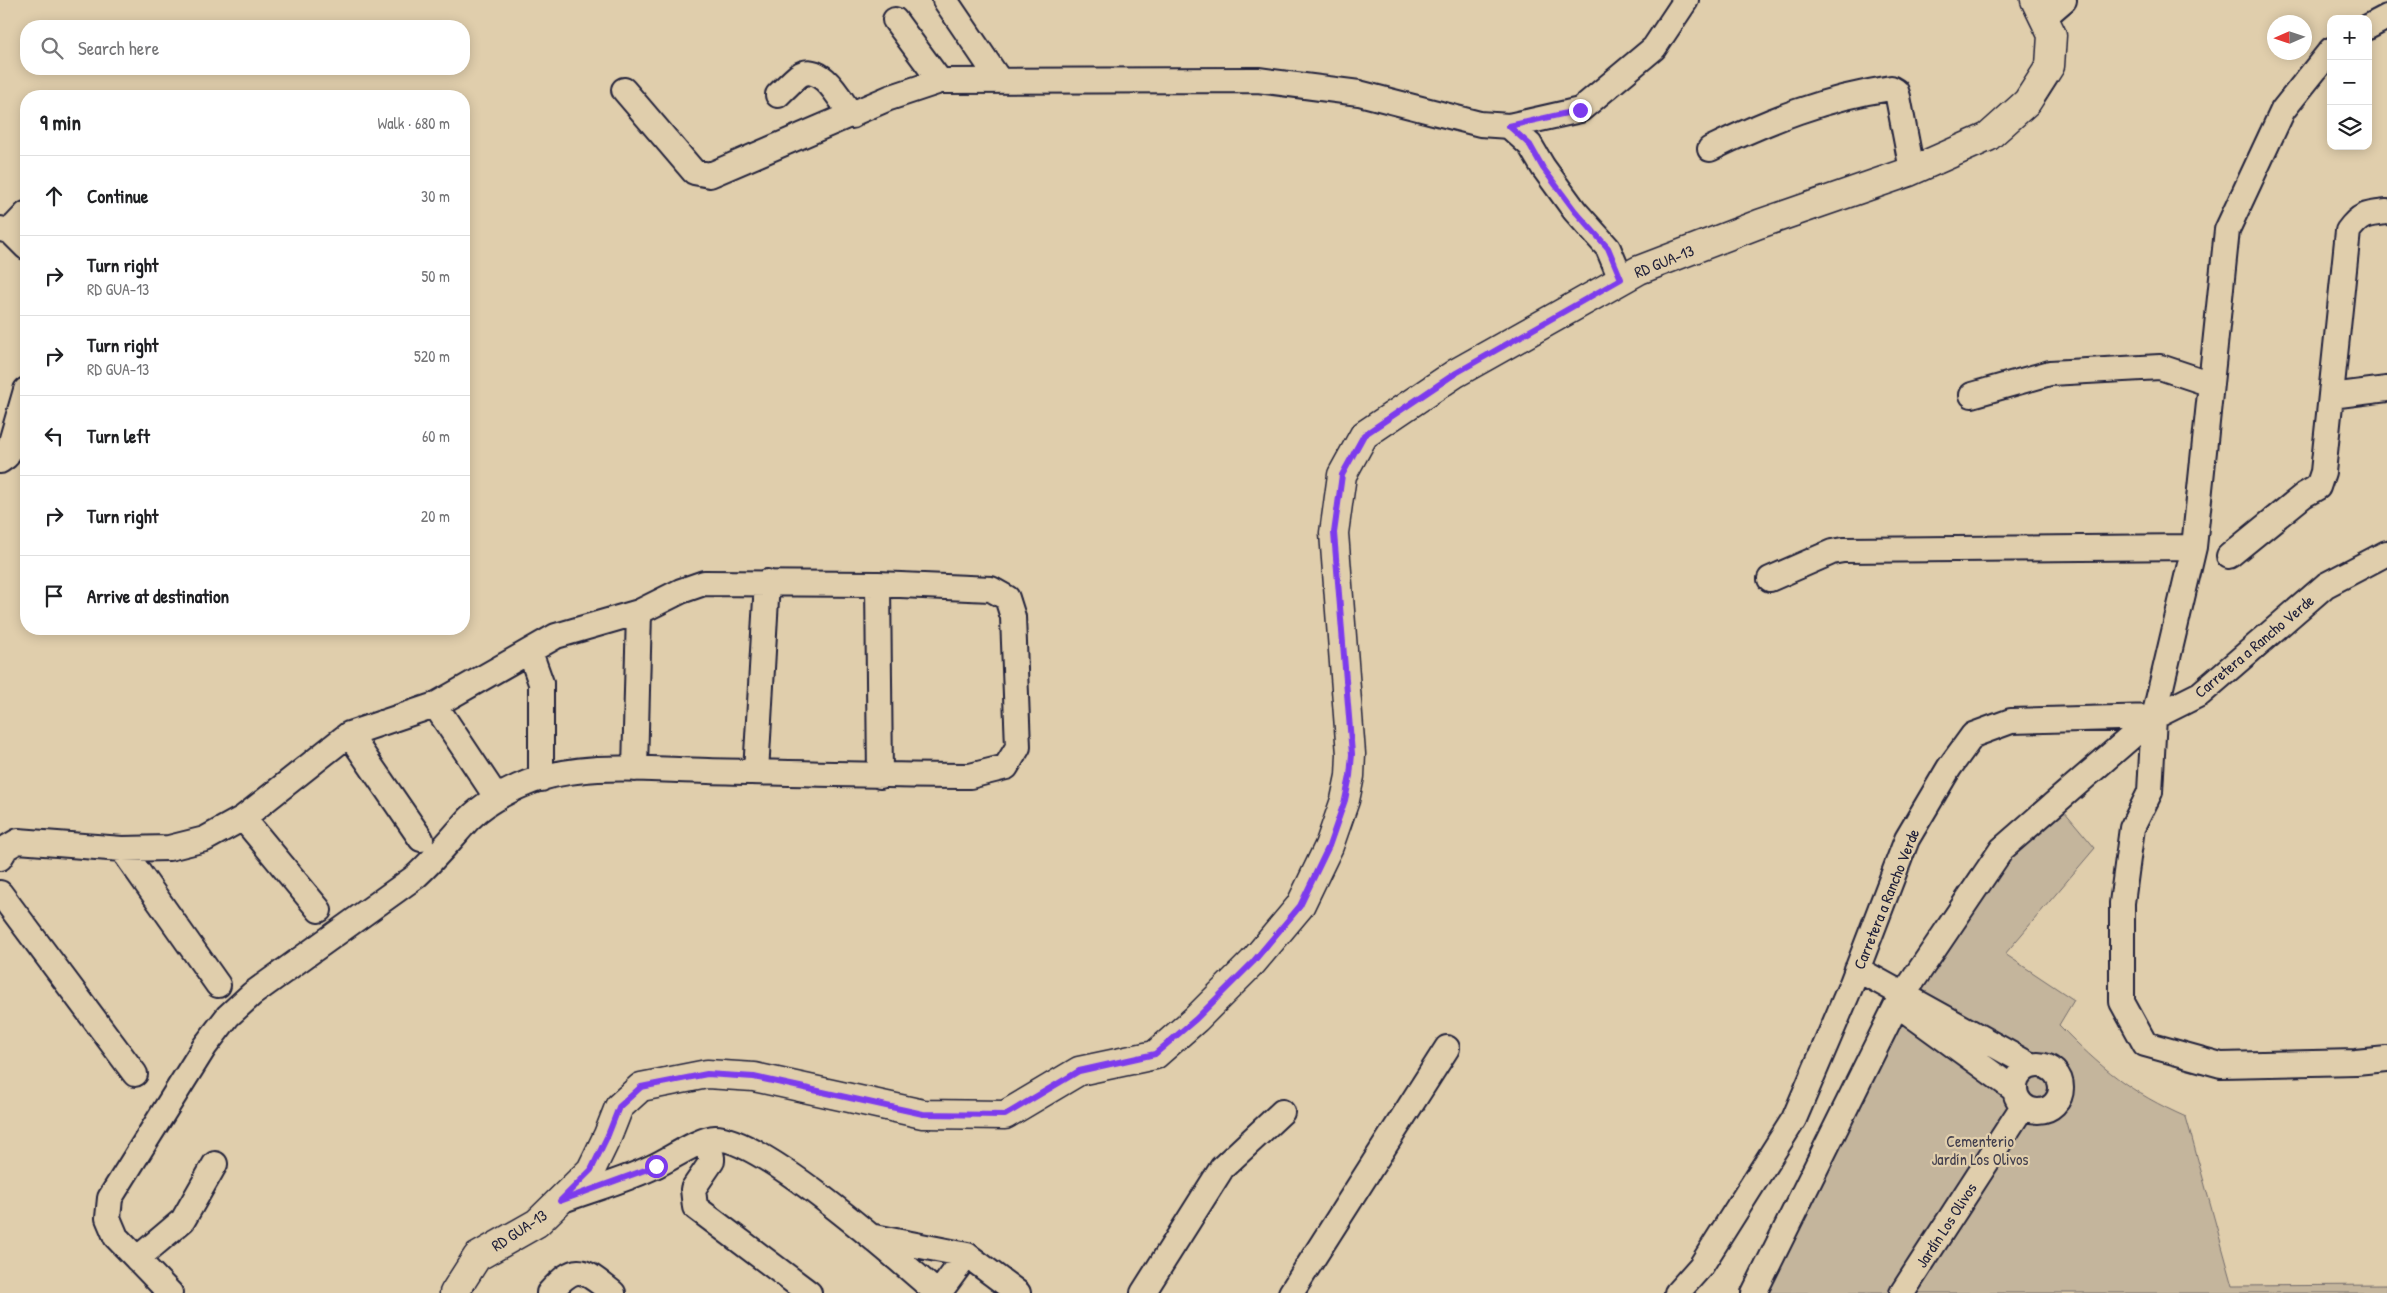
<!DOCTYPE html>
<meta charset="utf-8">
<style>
body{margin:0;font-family:"Patrick Hand",sans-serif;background:#f6f6f6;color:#202124}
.controls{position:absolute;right:15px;top:15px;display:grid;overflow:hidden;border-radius:10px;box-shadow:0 2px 12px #0003}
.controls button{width:45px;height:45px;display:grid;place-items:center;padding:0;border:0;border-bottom:1px solid #e0e0e0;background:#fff;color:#202124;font:25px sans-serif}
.compass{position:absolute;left:2267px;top:15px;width:45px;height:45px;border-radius:50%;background:#fff;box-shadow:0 2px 12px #0003;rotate:267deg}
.stop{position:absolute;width:15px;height:15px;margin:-11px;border:4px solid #7c3aed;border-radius:50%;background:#fff}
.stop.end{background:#7c3aed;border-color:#fff;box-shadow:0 1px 5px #0008}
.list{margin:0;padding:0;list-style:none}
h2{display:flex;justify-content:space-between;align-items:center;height:65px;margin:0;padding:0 20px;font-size:21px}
h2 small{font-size:16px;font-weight:400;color:#757577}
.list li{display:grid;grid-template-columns:32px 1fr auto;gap:15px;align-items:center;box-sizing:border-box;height:80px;padding:0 20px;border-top:1px solid #e0e0e0}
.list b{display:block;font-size:19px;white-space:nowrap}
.list p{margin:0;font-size:16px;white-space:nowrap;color:#757577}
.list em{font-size:16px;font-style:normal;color:#757577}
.icon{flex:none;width:28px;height:28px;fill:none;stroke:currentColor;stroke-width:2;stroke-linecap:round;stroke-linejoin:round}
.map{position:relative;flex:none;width:2387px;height:1293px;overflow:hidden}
.search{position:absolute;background:#fff;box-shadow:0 2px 12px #0003;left:20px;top:20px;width:450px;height:55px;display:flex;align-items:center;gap:12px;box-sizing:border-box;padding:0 18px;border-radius:20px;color:#757577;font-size:19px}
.panel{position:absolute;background:#fff;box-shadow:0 2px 12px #0003;left:20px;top:90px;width:450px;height:545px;border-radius:20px}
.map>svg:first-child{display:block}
.green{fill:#c4b59c;stroke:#736c6c}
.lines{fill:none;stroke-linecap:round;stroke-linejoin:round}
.minor-casing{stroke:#22223b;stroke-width:28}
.major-casing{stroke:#22223b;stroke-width:31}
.minor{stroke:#e0ceac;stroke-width:24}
.major{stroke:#e0ceac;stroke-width:28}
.route{stroke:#7c3aed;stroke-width:6}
.labels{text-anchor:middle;stroke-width:4.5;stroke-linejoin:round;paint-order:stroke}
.street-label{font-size:16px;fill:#22223b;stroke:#e0ceac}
.park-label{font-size:16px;fill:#423f4e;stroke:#e0ceac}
</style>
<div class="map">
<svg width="2387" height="1293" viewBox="0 0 2387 1293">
<rect width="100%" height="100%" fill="#e0ceac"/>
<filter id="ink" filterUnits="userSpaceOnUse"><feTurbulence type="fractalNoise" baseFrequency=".02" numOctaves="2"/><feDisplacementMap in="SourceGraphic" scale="10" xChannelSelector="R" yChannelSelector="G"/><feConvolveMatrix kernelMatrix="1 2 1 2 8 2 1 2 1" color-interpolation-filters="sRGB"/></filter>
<g filter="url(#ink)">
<path class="green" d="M2059,805L2095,848L2005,954L2074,1000L2059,1025C2101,1068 2131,1093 2186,1117L2233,1286L2387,1285V1293H1753L1906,973L1937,921L1972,869L2019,826Z"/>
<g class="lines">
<defs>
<path id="minor" d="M945,0L1000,81
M2043,18L2064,0
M895,20L940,81
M2368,27L2387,17
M2331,50L2283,110L2227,230L2194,547L2154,717L2150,792L2132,828L2122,903V1002L2145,1044L2221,1065L2356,1062L2387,1059
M624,90L694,172L710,175L889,98L940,81L1258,80L1359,93L1480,124L1509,126L1530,145L1543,167L1575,211L1608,248L1621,279
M778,95C784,89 791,82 798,76C821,60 841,101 852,116
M1509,126L1580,110L1654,48L1686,0
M1710,149C1769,120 1825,98 1891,88L1896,91L1898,97L1912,170
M0,229L10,231L26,247
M10,231L26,214
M1972,395L2050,373L2160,367L2211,384
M2331,396L2387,389
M0,461L7,456L26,390
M2229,556L2304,495L2318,487L2323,472L2348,231C2360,214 2367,214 2387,212
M1770,579L1832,552L1843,550L2194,547
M878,584L880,776
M530,652L541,683V779
M435,705L497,798
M349,734L421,839
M635,769L639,612
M756,772L767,582
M243,818L319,910
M122,849L218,985
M0,858L6,848L18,841L122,849L169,848L205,839L243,818L349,734L435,705L556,636L639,612L681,591L704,583L878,584L991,589L1007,598L1013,617L1018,747L1006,767L970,776C882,776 795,773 708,771C650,770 582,761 527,783C507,791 484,804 469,819C451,839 435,859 415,877L252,994L228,1016L205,1046L110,1198L108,1218L116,1237L170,1293
M0,893L135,1074
M1857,969L2030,1065
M1909,1013L2015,1090
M2015 1088a23 23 0 1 1 46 0a23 23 0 1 1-46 0Z
M702,1142L712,1157V1161L693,1189L695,1207L809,1293
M560,1201C592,1189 627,1180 657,1165C670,1159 701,1138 715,1138C762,1138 898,1259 937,1293
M875,1237L967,1255L1018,1293
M137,1259L183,1220L215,1164
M549,1293C578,1261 582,1269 613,1293
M939,1293L967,1255
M1143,1293L1222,1168L1282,1112
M1291,1293L1447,1048
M1677,1293L1701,1266L1794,1119L1852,983L1907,839L1949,768L1973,735L2011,721L2154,717L2200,694L2326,585L2387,553
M1754,1293L1897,1004L2002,849L2154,717
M1902,1293L2023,1106"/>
<path id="major" d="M454,1293L477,1257L537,1223L591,1170L608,1135L619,1107L641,1087L707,1074L754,1077L923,1114L1005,1115L1079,1071L1155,1055L1196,1019L1253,962L1300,906L1329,846L1345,800L1350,776L1351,754L1334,533L1342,475L1364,435L1456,373L1639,270L1759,224L1909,172L1988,137L2027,102L2050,66L2052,35L2035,0"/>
</defs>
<use href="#minor" class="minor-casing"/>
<use href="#major" class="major-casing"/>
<use href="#minor" class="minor"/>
<use href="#major" class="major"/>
</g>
</g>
<g class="lines" filter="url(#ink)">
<path class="route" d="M656,1166L560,1201L591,1170L608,1135L619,1107L641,1087L707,1074L754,1077L923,1114L1005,1115L1079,1071L1155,1054L1196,1019L1253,962L1300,906L1329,846L1345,800L1350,776L1352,754L1334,533L1342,475L1364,435L1456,373L1621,279L1608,248L1575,211L1543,168L1530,145L1509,126L1580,110"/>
</g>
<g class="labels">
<g class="street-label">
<text transform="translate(1664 261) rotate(-22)" y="6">RD GUA-13</text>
<text transform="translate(2254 646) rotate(-40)" y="6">Carretera a Rancho Verde</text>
<text transform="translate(1886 899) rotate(-68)" y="6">Carretera a Rancho Verde</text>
<text transform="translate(1946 1225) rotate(-57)" y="6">Jardín Los Olivos</text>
<text transform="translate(519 1230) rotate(-33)" y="6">RD GUA-13</text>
</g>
<g class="park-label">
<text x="1980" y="1147">Cementerio<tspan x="1980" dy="18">Jardín Los Olivos</tspan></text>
</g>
</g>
</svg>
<div class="controls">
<button>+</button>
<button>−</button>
<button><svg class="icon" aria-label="layers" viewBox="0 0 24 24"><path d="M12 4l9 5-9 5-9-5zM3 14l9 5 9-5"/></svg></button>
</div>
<svg class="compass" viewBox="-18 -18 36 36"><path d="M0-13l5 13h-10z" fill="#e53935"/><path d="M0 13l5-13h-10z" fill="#757577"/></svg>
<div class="stop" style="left:656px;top:1166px"></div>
<div class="stop end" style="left:1580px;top:110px"></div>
<div class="search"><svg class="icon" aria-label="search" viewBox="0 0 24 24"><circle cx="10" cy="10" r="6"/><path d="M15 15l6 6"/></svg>Search here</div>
<section class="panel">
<h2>9 min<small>Walk · 680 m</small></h2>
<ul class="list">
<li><svg class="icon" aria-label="ahead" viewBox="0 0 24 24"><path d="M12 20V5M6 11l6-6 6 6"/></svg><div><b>Continue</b></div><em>30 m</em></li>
<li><svg class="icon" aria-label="right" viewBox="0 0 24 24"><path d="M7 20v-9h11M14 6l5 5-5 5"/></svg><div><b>Turn right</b><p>RD GUA-13</p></div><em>50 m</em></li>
<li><svg class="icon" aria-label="right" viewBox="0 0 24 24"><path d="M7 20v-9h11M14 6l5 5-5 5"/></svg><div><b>Turn right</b><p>RD GUA-13</p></div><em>520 m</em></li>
<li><svg class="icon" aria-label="left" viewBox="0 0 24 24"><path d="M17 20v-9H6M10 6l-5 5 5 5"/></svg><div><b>Turn left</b></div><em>60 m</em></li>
<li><svg class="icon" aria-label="right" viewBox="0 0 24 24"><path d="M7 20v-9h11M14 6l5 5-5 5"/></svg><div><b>Turn right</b></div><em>20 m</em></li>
<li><svg class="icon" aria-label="arrive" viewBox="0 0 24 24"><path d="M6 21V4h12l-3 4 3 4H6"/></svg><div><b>Arrive at destination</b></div></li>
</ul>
</section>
</div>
